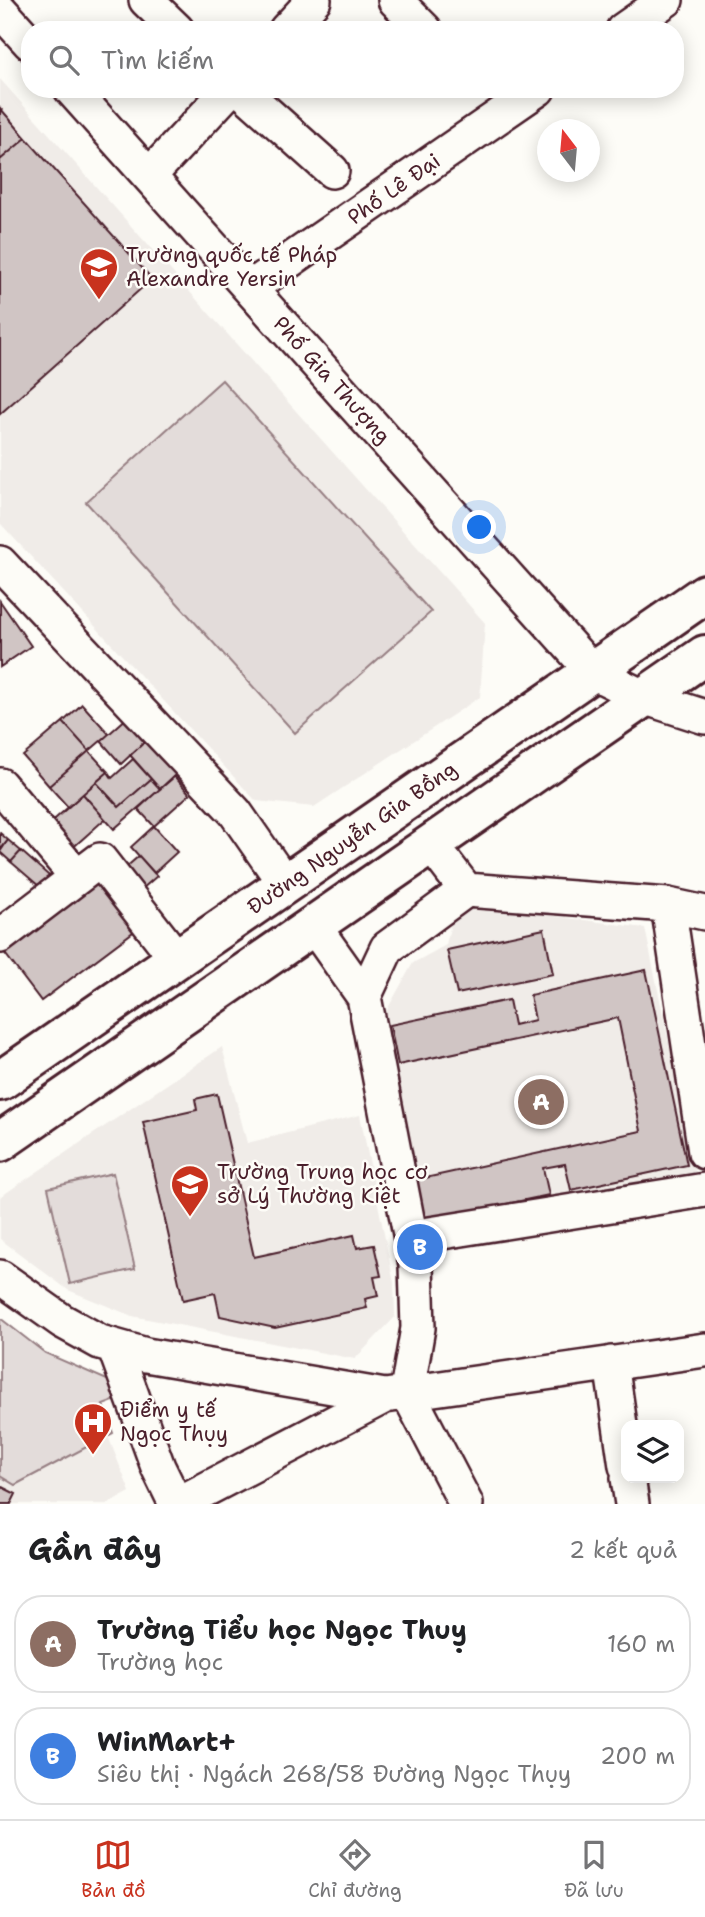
<!DOCTYPE html>
<html lang="vi">
<meta charset="utf-8">
<style>
body{margin:0;font-family:"Shantell Sans",sans-serif;background:#f6f6f6;color:#202124}
.controls{position:absolute;right:21px;bottom:21px;display:grid;overflow:hidden;border-radius:14px;box-shadow:0 4px 18px #0003}
.controls button{width:63px;height:63px;display:grid;place-items:center;padding:0;border:0;border-bottom:2px solid #e0e0e0;background:#fff;color:#202124;font:35px sans-serif}
.compass{position:absolute;left:537px;top:119px;width:63px;height:63px;border-radius:50%;background:#fff;box-shadow:0 4px 18px #0003;rotate:344deg}
.you{position:absolute;left:480px;top:528px;width:24px;height:24px;margin:-18px;border:5px solid #fff;border-radius:50%;background:#1a73e8;box-shadow:0 0 0 10px #1a73e833}
.badge{display:grid;place-items:center;width:46px;height:46px;border-radius:50%;background:#c8321e;color:#fff;font-size:23px;font-weight:700}
.pin{position:absolute;translate:-50% -50%;border:4px solid #fff;box-shadow:0 2px 7px #0006}
.list{margin:0;padding:0;list-style:none}
h2{display:flex;justify-content:space-between;align-items:center;height:91px;margin:0;padding:0 28px;font-size:30px}
h2 small{font-size:23px;font-weight:400;color:#757577}
.list li{display:grid;grid-template-columns:46px 1fr auto;gap:21px;align-items:center;box-sizing:border-box;height:98px;margin:0 14px 14px;padding:0 14px;border:2px solid #e0e0e0;border-radius:28px}
.list b{display:block;font-size:26px;white-space:nowrap}
.list p{margin:0;font-size:23px;white-space:nowrap;color:#757577}
.list em{font-size:23px;font-style:normal;color:#757577}
.icon{flex:none;width:38px;height:38px;fill:none;stroke:currentColor;stroke-width:2;stroke-linecap:round;stroke-linejoin:round}
.map{position:relative;flex:none;width:705px;height:1504px;overflow:hidden}
.search{position:absolute;background:#fff;box-shadow:0 4px 18px #0003;left:21px;right:21px;top:21px;height:77px;display:flex;align-items:center;gap:18px;box-sizing:border-box;padding:0 24px;border-radius:28px;color:#757577;font-size:26px}
.sheet{height:315px;background:#fff}
nav{display:flex;justify-content:space-around;align-items:center;box-sizing:border-box;height:98px;border-top:2px solid #e0e0e0;background:#fff;font-size:19px;color:#757577}
nav a{display:grid;justify-items:center;gap:4px}
nav .on{color:#c8321e}
.map>svg:first-child{display:block}
.built{fill:#f0ece8}
.green{fill:#e3dcda;stroke:#967e82;stroke-width:2}
.building{fill:#d0c5c4;stroke:#4a1f2b;stroke-width:2}
.lines{fill:none;stroke-linecap:round;stroke-linejoin:round}
.minor-casing{stroke:#4a1f2b;stroke-width:38}
.major-casing{stroke:#4a1f2b;stroke-width:44}
.minor{stroke:#fdfcf7;stroke-width:33}
.major{stroke:#fdfcf7;stroke-width:38}
.labels{text-anchor:middle;stroke-width:5;stroke-linejoin:round;paint-order:stroke}
.street-label{font-size:21px;fill:#4a1f2b;stroke:#fdfcf7}
.poi-label{font-size:21px;fill:#4a1f2b;stroke:#fdfcf7;text-anchor:start}
</style>
<div class="map">
<svg width="705" height="1504" viewBox="0 0 705 1504">
<rect width="100%" height="100%" fill="#fdfcf7"/>
<filter id="ink" filterUnits="userSpaceOnUse"><feTurbulence type="fractalNoise" baseFrequency=".0143" numOctaves="2"/><feDisplacementMap in="SourceGraphic" scale="14" xChannelSelector="R" yChannelSelector="G"/><feConvolveMatrix kernelMatrix="1 2 1 2 8 2 1 2 1" color-interpolation-filters="sRGB"/></filter>
<g filter="url(#ink)">
<path class="built" d="M0,79L485,623L480,697L314,807L256,801L0,523Z
M469,905L645,928L699,1187L426,1227L383,1017L413,963L446,945L451,923Z
M222,1047L247,1143L360,1115L394,1283L395,1317L355,1359L132,1316L68,1290L0,1239V1197Z
M108,1436L130,1492L108,1504H0V1476L16,1485Z"/>
<path class="green" d="M222,380L431,612L295,733L86,502Z
M113,1173L135,1269L70,1284L48,1188Z
M0,1318L45,1353L114,1383L119,1399L103,1405L113,1433L15,1485L0,1476Z"/>
<path class="building" d="M0,108L26,138L0,160Z
M26,138L152,279L0,414V160Z
M0,601L31,646L0,667Z
M82,704L109,734L89,751L63,722Z
M129,716L149,738L121,764L101,741Z
M63,722L89,751L49,786L23,756Z
M149,738L180,772L160,789L130,755Z
M89,751L108,772L68,807L49,786Z
M133,759L151,779L119,807L96,782L108,772L112,778Z
M174,776L190,794L154,826L138,809Z
M151,779L160,789L114,829L83,794L96,782L119,807Z
M83,794L105,819L69,851L47,826Z
M154,826L177,852L154,873L131,847Z
M0,833L8,840L0,850Z
M8,840L21,851L11,862L0,852Z
M21,851L56,882L47,893L11,862Z
M139,856L157,876L135,895L117,875Z
M96,875L137,929L41,1001L0,947Z
M544,929L553,974L457,994L447,950Z
M646,970L687,1165L571,1190L565,1164L543,1168L549,1195L425,1221L416,1180L641,1131L618,1018L398,1065L390,1025L509,1000L514,1025L535,1020L530,995Z
M217,1094L254,1257L354,1235L357,1248L374,1245L381,1276L374,1277L378,1296L365,1299L367,1308L275,1328L220,1316L215,1293L183,1300L143,1122L197,1110L195,1099Z
M0,1486L16,1494L11,1504H0Z"/>
<g class="lines">
<defs>
<path id="minor" d="M146,0L177,30
M395,0L425,30
M0,10L30,43
M286,30L314,0
M623,30L666,0
M71,89L593,672L643,697L705,717
M240,89L332,171
M149,176L230,89
M250,288L538,89
M0,563L235,812L285,884
M0,785L77,877
M431,844L466,890L668,905L705,913
M668,905L705,1152
M313,925L364,997L416,1265L418,1328L407,1391L466,1504
M0,936L100,860L177,959
M364,997L387,948L466,890
M411,1237L705,1190
M0,1277L62,1321L100,1342L146,1355L385,1396
M114,1346L158,1467L176,1504
M611,1363L626,1466
M628,1478L632,1504
M178,1504L385,1396L705,1350"/>
<path id="major" d="M0,1081L705,594
M0,1142L705,655"/>
</defs>
<use href="#minor" class="minor-casing"/>
<use href="#major" class="major-casing"/>
<use href="#minor" class="minor"/>
<use href="#major" class="major"/>
</g>
</g>
<defs>
<symbol id="school-pin" viewBox="-11 -11 22 30"><path d="M0 17L-7.5 6A9.5 9.5 0 1 1 7.5 6Z" fill="#c8321e" stroke="#fdfcf7"/><path d="M0-5L7-2L0 1L-7-2ZM-4 1L0 2.5L4 1V4Q0 6-4 4Z" fill="#fff"/></symbol>
<symbol id="hospital-pin" viewBox="-11 -11 22 30"><path d="M0 17L-7.5 6A9.5 9.5 0 1 1 7.5 6Z" fill="#c8321e" stroke="#fdfcf7"/><path d="M-5-5h3v3.5h4V-5h3V5h-3V1.5h-4V5h-3Z" fill="#fff"/></symbol>
</defs>
<g fill-rule="evenodd">
<use href="#school-pin" x="77" y="245" width="44" height="60"/>
<use href="#school-pin" x="168" y="1162" width="44" height="60"/>
<use href="#hospital-pin" x="71" y="1400" width="44" height="60"/>
</g>
<g class="labels">
<g class="street-label">
<text transform="translate(394 189) rotate(-35)" y="7">Phố Lê Đại</text>
<text transform="translate(332 380) rotate(48)" y="7">Phố Gia Thượng</text>
<text transform="translate(352 838) rotate(-35)" y="7">Đường Nguyễn Gia Bồng</text>
</g>
<g class="poi-label">
<text x="126" y="262">Trường quốc tế Pháp<tspan x="126" dy="24">Alexandre Yersin</tspan></text>
<text x="217" y="1179">Trường Trung học cơ<tspan x="217" dy="24">sở Lý Thường Kiệt</tspan></text>
<text x="120" y="1417">Điểm y tế<tspan x="120" dy="24">Ngọc Thụy</tspan></text>
</g>
</g>
</svg>
<div class="controls">
<button><svg class="icon" aria-label="layers" viewBox="0 0 24 24"><path d="M12 4l9 5-9 5-9-5zM3 14l9 5 9-5"/></svg></button>
</div>
<svg class="compass" viewBox="-18 -18 36 36"><path d="M0-13l5 13h-10z" fill="#e53935"/><path d="M0 13l5-13h-10z" fill="#757577"/></svg>
<div class="you"></div>
<div class="pin badge" style="left:541px;top:1102px;background:#8d6e63">A</div>
<div class="pin badge" style="left:420px;top:1247px;background:#3f7fe0">B</div>
<div class="search"><svg class="icon" aria-label="search" viewBox="0 0 24 24"><circle cx="10" cy="10" r="6"/><path d="M15 15l6 6"/></svg>Tìm kiếm</div>
</div>
<section class="sheet">
<h2>Gần đây<small>2 kết quả</small></h2>
<ul class="list">
<li><span class="badge" style="background:#8d6e63">A</span><div><b>Trường Tiểu học Ngọc Thuỵ</b><p>Trường học</p></div><em>160 m</em></li>
<li><span class="badge" style="background:#3f7fe0">B</span><div><b>WinMart+</b><p>Siêu thị · Ngách 268/58 Đường Ngọc Thụy</p></div><em>200 m</em></li>
</ul>
</section>
<nav>
<a class="on"><svg class="icon" aria-label="map" viewBox="0 0 24 24"><path d="M3 6l6-2 6 2 6-2v14l-6 2-6-2-6 2zM9 4v14M15 6v14"/></svg>Bản đồ</a>
<a><svg class="icon" aria-label="directions" viewBox="0 0 24 24"><path d="M12 3l9 9-9 9-9-9zM9 14v-3h6M13 9l2 2-2 2"/></svg>Chỉ đường</a>
<a><svg class="icon" aria-label="saved" viewBox="0 0 24 24"><path d="M7 4h10v16l-5-4-5 4z"/></svg>Đã lưu</a>
</nav>
